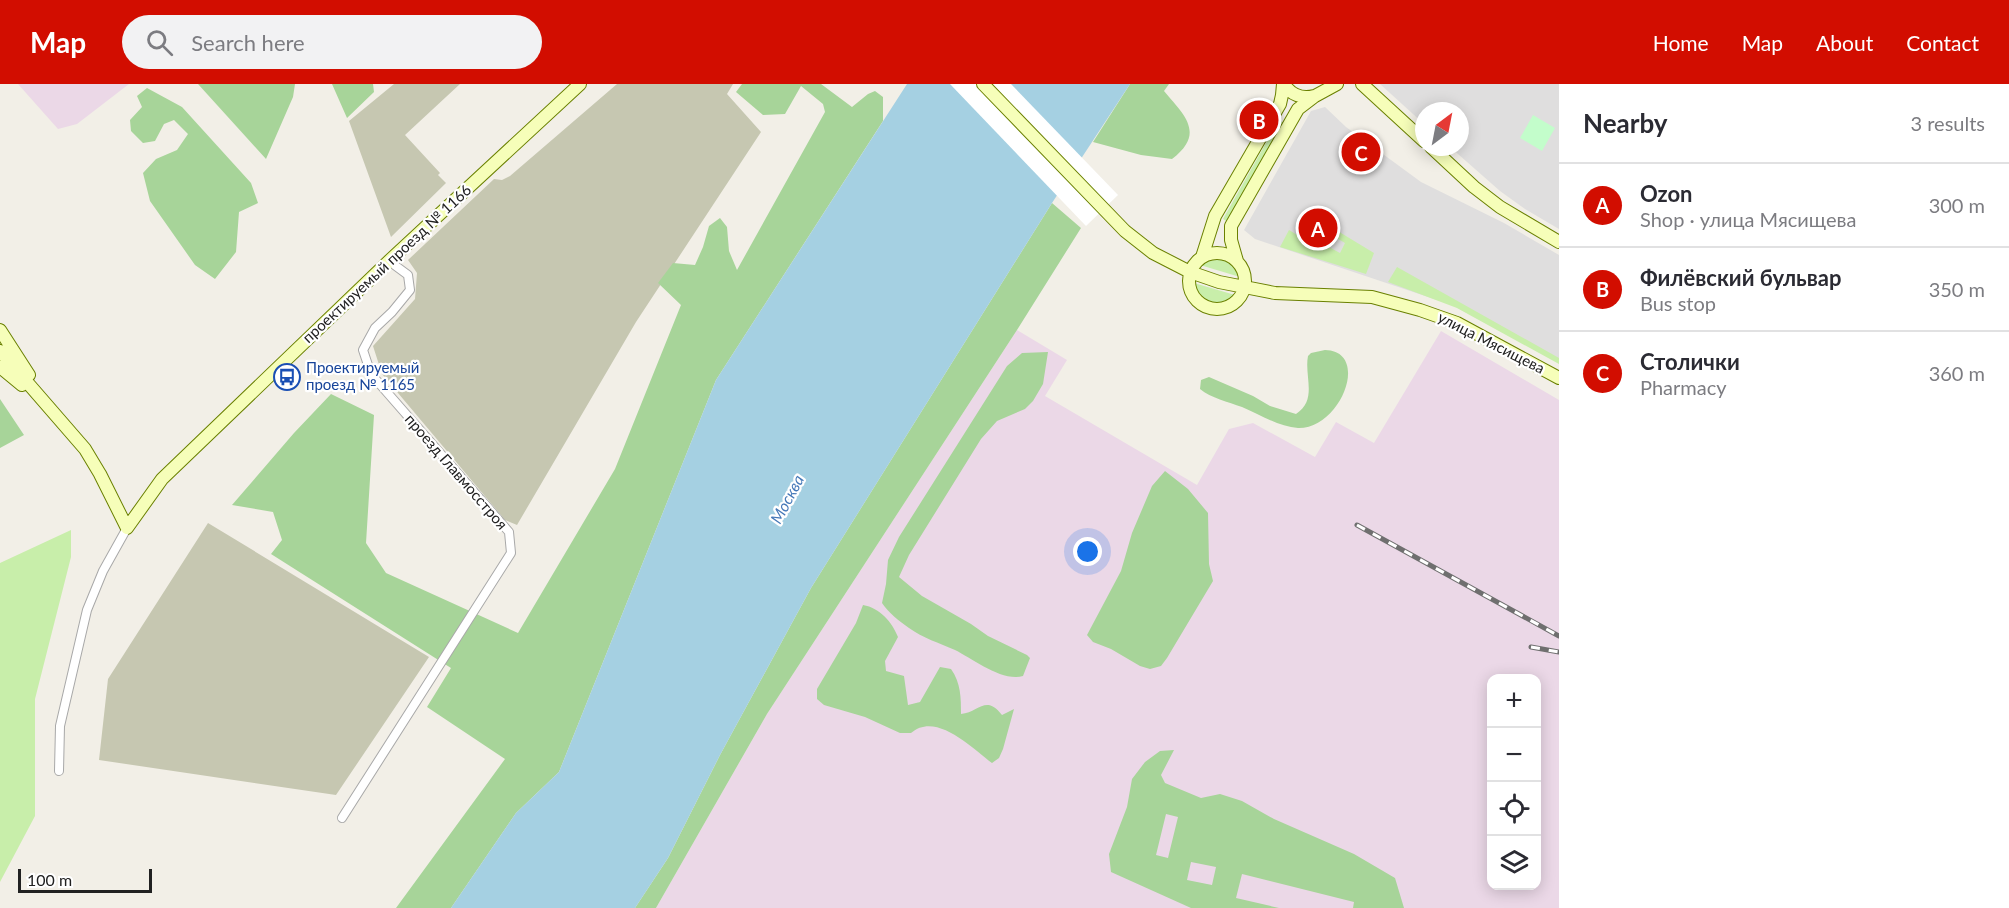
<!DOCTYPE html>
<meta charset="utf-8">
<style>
body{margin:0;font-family:Lato,sans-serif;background:#f2f2f3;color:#2b2b33}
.controls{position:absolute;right:18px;bottom:18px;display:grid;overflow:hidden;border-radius:12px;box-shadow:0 3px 15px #0003}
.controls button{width:54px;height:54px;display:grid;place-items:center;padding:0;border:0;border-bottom:2px solid #e1e1e2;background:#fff;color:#2b2b33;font:30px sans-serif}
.compass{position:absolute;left:1415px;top:18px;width:54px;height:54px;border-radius:50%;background:#fff;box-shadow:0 3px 15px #0003;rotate:32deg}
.scale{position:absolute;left:18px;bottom:15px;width:134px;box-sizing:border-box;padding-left:6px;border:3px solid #212121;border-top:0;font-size:16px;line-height:21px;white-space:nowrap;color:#212121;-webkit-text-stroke:4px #fff;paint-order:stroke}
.you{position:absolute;left:1088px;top:468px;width:21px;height:21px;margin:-15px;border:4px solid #fff;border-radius:50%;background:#1a73e8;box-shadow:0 0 0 9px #1a73e833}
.badge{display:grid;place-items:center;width:39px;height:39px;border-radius:50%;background:#d20d00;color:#fff;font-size:20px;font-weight:700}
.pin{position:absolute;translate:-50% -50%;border:3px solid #fff;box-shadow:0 2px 6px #0006}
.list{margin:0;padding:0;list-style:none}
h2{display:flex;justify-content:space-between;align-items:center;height:78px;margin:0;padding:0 24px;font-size:26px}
h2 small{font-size:20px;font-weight:400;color:#7c7c81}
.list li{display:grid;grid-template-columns:39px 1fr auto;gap:18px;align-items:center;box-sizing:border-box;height:84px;padding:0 24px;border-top:2px solid #e1e1e2}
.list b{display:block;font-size:22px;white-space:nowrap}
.list p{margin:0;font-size:20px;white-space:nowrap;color:#7c7c81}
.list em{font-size:20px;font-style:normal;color:#7c7c81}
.icon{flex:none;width:33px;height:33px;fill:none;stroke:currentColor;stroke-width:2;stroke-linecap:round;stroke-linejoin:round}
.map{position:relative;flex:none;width:1559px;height:824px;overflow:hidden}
header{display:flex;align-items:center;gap:36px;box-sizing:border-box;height:84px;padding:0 30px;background:#d20d00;color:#fff}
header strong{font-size:28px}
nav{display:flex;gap:33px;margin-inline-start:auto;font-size:21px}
.search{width:420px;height:54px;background:#f2f2f3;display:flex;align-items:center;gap:15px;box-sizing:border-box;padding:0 21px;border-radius:33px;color:#7c7c81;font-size:22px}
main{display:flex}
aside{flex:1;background:#fff}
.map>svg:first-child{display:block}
.residential{fill:#dfdede}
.industrial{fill:#ebd8e7;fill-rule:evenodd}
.construction{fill:#c6c7b1}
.grass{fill:#c8eeaa}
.forest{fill:#a7d499;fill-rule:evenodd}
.park{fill:#c3fdcb}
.water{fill:#a5d0e2}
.pier{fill:#fff}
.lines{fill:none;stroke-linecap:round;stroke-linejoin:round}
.street-casing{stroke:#a8a8a8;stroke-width:10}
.secondary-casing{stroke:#6a8000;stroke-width:14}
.street{stroke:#fff;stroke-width:8}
.secondary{stroke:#f6feb9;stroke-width:12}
.rail-casing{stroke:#6f6f6f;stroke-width:5}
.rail{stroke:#fff;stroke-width:3;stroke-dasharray:9;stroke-linecap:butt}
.labels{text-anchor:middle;stroke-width:4.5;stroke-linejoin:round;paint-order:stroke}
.street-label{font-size:15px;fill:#212121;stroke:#fff}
.transit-label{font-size:15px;fill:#164399;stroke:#fff;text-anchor:start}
.water-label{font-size:16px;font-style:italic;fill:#4578b8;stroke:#fff}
</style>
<header>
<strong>Map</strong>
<div class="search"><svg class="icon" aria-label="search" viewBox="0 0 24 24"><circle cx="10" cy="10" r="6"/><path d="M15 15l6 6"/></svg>Search here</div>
<nav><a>Home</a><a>Map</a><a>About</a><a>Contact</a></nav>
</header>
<main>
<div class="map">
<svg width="1559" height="824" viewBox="0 0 1559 824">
<rect width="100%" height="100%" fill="#f2efe7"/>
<path class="residential" d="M1380,0H1559V145L1525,125L1500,107L1450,63H1460V27H1424V40Z
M1325,23L1346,43L1421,98L1504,139L1559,171V279L1452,221L1255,155L1244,146L1311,27Z"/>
<path class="industrial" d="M18,0H129L77,40L58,45Z
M1017,246L1067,276L1045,312L1197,401L1229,345L1253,339L1315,373L1336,338L1374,359L1441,247L1559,316V824H656L767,630ZM1492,594H1536V802H1492Z"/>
<path class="construction" d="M394,0H460L405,51L440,89L438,91L446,99L391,153L349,37Z
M617,0H733L727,10L761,48L636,238L517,441L505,436L382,290L373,262L415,215L417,189L408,176L494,95L502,96L510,92Z
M208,439L429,573L336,711L99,676L108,595Z"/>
<path class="grass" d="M1279,36L1284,39L1228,138L1223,135Z
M1289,146L1320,165H1325L1327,162L1340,169L1345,159L1333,152L1336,146L1374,169L1366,190L1280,163Z
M1220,174L1232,179L1240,193L1200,181L1210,175Z
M1397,183L1559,274V280L1457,224L1388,198Z
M1194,199L1235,211C1220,226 1199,219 1194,199Z
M71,446V473L35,615V732L0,798V479Z"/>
<path class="forest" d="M198,0H295L293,13L266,75Z
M332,0H373L374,8L347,34Z
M742,0H821L852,23L868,10L875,7L883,13V37L716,296L559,688L516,729L451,824H396L505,675L427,623L451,584L271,470L282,456L273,428L232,421L294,349L331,310L374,331L366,459L386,489L518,549L615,385L681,221L658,199L673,179L695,181L703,163L709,142L720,134L727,143L729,167L737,186L825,28L823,20L801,2L785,30L763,31L736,8Z
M1130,0H1169L1164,7C1184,31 1206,49 1172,75L1141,71L1093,58Z
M147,4L182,23L251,99L258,119L239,128L236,168L215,195L195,181L150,117L143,89L156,75L177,66L188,50L174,36L164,40L155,57L143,59L131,47L130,36L142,23L137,12Z
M1052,119L1081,144L1017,246L767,630L656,824H635L668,774L720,671L811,504Z
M1325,266C1371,267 1341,345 1298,344C1279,343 1259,330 1242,323C1228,318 1211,314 1200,305L1201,296L1209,293L1253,312L1270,322L1296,330C1318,316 1304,292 1308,272L1311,269Z
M1048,268L1043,300L1033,317L1025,325L997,337L981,355L909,471L899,493L922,512L971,540L988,552L1027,571L1030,574L1023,592C1002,598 973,575 955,566C939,559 923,554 909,544C899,537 889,529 882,519L886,500L888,476L899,453L1007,282L1022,269Z
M0,315L24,351L0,364Z
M1165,387L1188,405L1208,429L1209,480L1213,497L1167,574L1161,582L1150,585L1140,582L1111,565L1093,558L1087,551L1121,487L1132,449L1152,402Z
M863,521C880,524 892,538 898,553L885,577L886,587L904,592L908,621L920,618L940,583L951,585C961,599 961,614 961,630C979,628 986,610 1002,631L1014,625L1003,665L999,674L992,679C972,664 936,627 911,649H900L865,633L824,621L817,615V605L856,539Z
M1174,666L1161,691L1165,699L1201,714L1220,710L1242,717L1274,735L1354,770L1395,794L1404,824H1353L1354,818L1242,790L1236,814L1279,824H1191L1111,788L1109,770L1127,723L1132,695L1145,678L1160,667ZM1166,730L1178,733L1168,774L1156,771ZM1191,778L1216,783L1212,801L1187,796Z"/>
<path class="park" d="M1533,31L1555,44L1542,67L1520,54Z"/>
<path class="water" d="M907,0H1130L1052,119L811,504L720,671L668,774L635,824H451L516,729L559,688L716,296Z"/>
<path class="pier" d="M950,0H1011L1118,111L1086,142Z"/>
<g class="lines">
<defs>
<path id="street" d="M59,687L60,642L87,526L103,487L127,444
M342,734L511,469L509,448L371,290L363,266L375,244L392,228L410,206L408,191L389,177"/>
<path id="secondary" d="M983,0L1125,147L1153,169L1190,188L1219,198L1275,209L1372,213L1420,226L1457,239L1559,294
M1284,0C1291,11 1302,15 1314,12
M1362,0L1424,57
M1431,63L1474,103L1500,123L1559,158
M1189 197a28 28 0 1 1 56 0a28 28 0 1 1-56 0Z
M1202,173L1215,132L1280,20L1282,11L1283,0
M1237,177L1231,156V142L1298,25L1315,12L1337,0
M0,246L29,291
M0,267L85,365L100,390L127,444L162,395L389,177L580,0
M0,283L22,301"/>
</defs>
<use href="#street" class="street-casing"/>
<use href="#secondary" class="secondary-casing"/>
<use href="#street" class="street"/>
<use href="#secondary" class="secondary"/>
<defs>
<path id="rail" d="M1357,441L1559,552
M1531,563L1559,568"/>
</defs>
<use href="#rail" class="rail-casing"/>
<use href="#rail" class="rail"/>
</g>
<defs>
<symbol id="bus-ring" viewBox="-11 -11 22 22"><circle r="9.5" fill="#fff" stroke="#1a4fb4" stroke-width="1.5"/><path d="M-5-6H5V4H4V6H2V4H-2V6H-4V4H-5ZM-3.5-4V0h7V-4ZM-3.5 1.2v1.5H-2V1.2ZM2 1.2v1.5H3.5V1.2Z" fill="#1a4fb4"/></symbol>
</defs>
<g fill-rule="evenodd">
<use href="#bus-ring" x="272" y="278" width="30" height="30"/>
</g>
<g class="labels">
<g class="street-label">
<text transform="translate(387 180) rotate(-43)" y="5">проектируемый проезд № 1166</text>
<text transform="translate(1491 259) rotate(27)" y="5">улица Мясищева</text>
<text transform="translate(456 388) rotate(49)" y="5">проезд Главмосстроя</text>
</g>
<g class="transit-label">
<text x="306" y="289">Проектируемый<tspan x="306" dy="17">проезд № 1165</tspan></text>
</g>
<g class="water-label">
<text transform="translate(787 415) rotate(-62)" y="6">Москва</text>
</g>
</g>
</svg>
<div class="controls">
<button>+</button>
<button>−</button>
<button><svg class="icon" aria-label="locate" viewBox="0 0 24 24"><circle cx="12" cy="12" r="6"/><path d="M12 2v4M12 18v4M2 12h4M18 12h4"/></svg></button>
<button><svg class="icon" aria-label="layers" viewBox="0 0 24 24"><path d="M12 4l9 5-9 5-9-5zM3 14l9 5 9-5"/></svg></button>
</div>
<svg class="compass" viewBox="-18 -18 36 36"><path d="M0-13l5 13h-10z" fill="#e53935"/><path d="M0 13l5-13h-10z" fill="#7c7c81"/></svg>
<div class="scale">100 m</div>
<div class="you"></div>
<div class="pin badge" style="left:1318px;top:144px">A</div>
<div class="pin badge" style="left:1259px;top:36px">B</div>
<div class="pin badge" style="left:1361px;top:68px">C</div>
</div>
<aside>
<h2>Nearby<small>3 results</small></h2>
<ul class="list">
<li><span class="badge">A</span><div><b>Ozon</b><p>Shop · улица Мясищева</p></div><em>300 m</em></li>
<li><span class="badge">B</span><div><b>Филёвский бульвар</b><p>Bus stop</p></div><em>350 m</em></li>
<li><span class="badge">C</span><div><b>Столички</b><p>Pharmacy</p></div><em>360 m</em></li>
</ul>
</aside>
</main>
